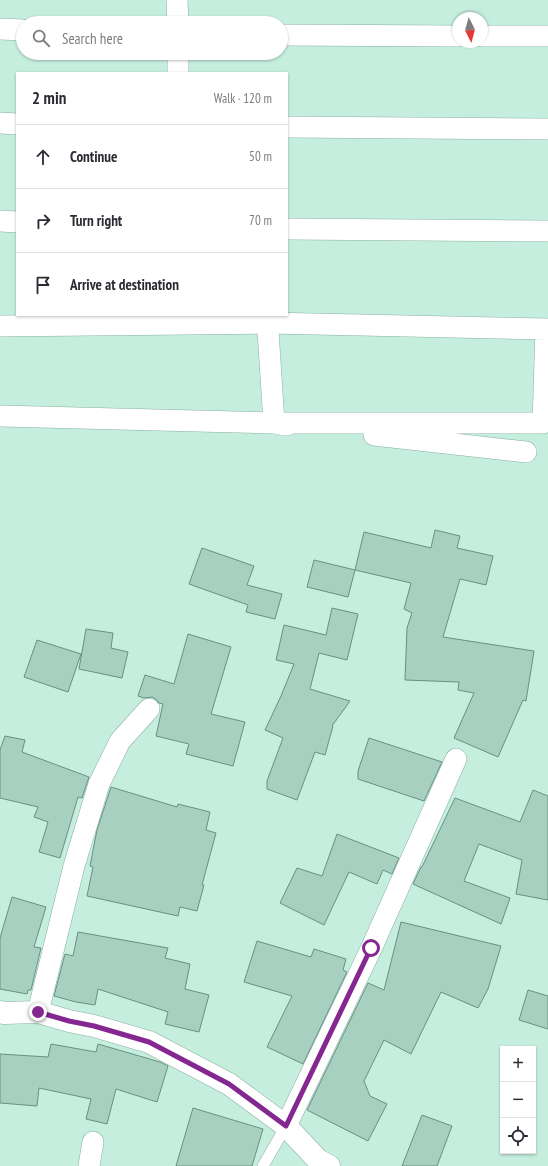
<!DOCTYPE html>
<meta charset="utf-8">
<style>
body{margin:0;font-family:"PT Sans Narrow",sans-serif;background:#f2f2f3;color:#2b2b33}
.controls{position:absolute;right:12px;bottom:12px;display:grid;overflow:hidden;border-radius:0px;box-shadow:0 1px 3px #0004}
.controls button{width:36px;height:36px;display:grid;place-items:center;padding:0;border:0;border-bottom:1px solid #e1e1e2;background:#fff;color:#2b2b33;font:20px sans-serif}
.compass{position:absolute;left:452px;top:12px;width:36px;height:36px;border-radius:50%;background:#fff;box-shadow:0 1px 3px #0004;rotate:174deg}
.stop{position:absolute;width:12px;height:12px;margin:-9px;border:3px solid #852791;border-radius:50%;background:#fff}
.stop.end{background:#852791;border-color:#fff;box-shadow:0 1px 4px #0008}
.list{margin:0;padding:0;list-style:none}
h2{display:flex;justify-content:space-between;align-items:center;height:52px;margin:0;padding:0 16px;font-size:17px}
h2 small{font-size:13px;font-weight:400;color:#7c7c81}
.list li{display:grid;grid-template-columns:26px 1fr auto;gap:12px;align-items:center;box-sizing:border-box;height:64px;padding:0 16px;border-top:1px solid #e1e1e2}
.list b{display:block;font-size:15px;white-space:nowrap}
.list em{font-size:13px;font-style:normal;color:#7c7c81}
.icon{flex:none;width:22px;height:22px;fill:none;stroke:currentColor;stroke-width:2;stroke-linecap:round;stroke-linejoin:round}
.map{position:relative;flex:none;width:548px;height:1166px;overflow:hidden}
.search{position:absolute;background:#fff;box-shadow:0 1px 3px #0004;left:16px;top:16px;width:272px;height:44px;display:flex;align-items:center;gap:10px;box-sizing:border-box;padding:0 14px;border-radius:22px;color:#7c7c81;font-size:15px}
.panel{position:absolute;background:#fff;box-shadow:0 1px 3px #0004;left:16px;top:72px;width:272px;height:244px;border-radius:0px}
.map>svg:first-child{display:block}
.building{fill:#a8d0c0;stroke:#699081}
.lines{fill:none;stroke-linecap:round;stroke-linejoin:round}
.service-casing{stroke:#89b1a1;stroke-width:12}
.minor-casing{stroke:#89b1a1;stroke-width:22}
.tertiary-casing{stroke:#89b1a1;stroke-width:23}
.service{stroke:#fff;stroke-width:11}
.minor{stroke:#fff;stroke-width:21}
.tertiary{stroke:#fff;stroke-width:22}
.route{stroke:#852791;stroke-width:5}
</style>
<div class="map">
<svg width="548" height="1166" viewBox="0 0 548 1166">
<rect width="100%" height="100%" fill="#c5eede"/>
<path class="building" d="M435,530L460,536L457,548L493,556L486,585L460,579L443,637L534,651L526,701L523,700L498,757L454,738L474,693L458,690L459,682L405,680L407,628L412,613L404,609L411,583L355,570L364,532L431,548Z
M202,548L254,566L247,585L282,594L275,619L246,612L248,605L189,584Z
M314,560L355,570L348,597L307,587Z
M332,608L358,614L347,660L319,653L310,689L350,701L332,726H333L325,755L315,752L297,800L267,789V781L283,738L265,730L281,696L294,664L276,660L284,625L326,635Z
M86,629L113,633L111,648L128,652L122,678L79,669Z
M188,634L231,647L211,714L245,722L233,766L186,754L189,744L156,736L163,704L159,703L157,700L152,697L144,698L138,696L145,675L174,684Z
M37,640L81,654L68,692L24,677Z
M5,736L25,740L22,752L89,777L82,798L78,797L60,858L39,852L48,822L34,817L38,807L0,798V750Z
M369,738L442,762L424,801L358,779V771Z
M111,787L177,807L178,804L210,812L206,830L216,833L202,885H204L197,911L180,907L178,916L87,896L93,867L90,866L97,830Z
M533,790L548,796V900L516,894L522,860L479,844L464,881L510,898L501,924L413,884L421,867H422L455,798L520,822Z
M337,834L399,858L392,874L383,870L377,884L349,872L324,925L280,903L297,868L322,876Z
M12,897L46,907L34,947L41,948L31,990H28L27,994L0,989V938Z
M401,922L501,946L488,989L478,1008L441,992L411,1054L384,1040L364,1081L370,1096L387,1104L368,1141L307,1110L368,983L384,990Z
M78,932L168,948L165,958L190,964L185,989L209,995L199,1032L165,1024L168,1012L98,989L95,1005L76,1002L54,996L65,954L73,956Z
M257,941L311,957L314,949L346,959L343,970L347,972L303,1064L267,1047L292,996L244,982Z
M528,990L548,996V1029L519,1020Z
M51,1044L96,1052L98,1044L160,1062L168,1066L157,1102L116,1089L107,1124L86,1119L91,1099L39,1088L37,1106L0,1103V1054L48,1057Z
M193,1108L263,1129L252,1166H176Z
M422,1115L452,1126L437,1166H402Z"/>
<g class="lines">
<defs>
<path id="service" d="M263,1166L286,1126"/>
<path id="minor" d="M177,0L178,23
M0,29L23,30
M281,35L458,36
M482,36H548
M178,53V73
M0,123L17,124
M287,127L548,129
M0,221L17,222
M287,229L548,231
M267,315L274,423L287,425
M0,326L268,323L548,329
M0,416L274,423H543L546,329
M374,435L526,452
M38,1012L74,866L99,784L120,741L149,709
M286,1126L371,949L456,759
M89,1166L93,1142"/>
<path id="tertiary" d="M0,1012L4,1013L38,1012L69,1021L94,1026L149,1042L229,1084L286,1126L318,1160L329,1166"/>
</defs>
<use href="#service" class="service-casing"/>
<use href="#minor" class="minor-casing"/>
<use href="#tertiary" class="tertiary-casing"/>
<use href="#service" class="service"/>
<use href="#minor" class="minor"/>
<use href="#tertiary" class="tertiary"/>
</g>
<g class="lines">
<path class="route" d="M38,1012L69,1021L94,1026L149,1042L229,1084L286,1126L371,948"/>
</g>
</svg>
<div class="controls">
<button>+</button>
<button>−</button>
<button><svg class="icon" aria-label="locate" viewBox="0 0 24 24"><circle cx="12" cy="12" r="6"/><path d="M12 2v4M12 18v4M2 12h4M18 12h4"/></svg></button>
</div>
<svg class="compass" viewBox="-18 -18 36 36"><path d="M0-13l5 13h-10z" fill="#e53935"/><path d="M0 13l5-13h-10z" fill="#7c7c81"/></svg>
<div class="stop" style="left:371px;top:948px"></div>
<div class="stop end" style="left:38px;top:1012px"></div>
<div class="search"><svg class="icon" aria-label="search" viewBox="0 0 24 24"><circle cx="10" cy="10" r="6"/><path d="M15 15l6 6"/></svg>Search here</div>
<section class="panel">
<h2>2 min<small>Walk · 120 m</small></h2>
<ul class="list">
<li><svg class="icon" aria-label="ahead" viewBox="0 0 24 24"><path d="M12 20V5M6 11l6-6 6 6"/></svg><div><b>Continue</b></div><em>50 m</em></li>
<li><svg class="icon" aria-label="right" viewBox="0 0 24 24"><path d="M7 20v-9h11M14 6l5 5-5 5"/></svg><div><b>Turn right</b></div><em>70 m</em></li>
<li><svg class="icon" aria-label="arrive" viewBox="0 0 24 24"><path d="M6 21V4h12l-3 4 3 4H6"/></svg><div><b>Arrive at destination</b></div></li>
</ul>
</section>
</div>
